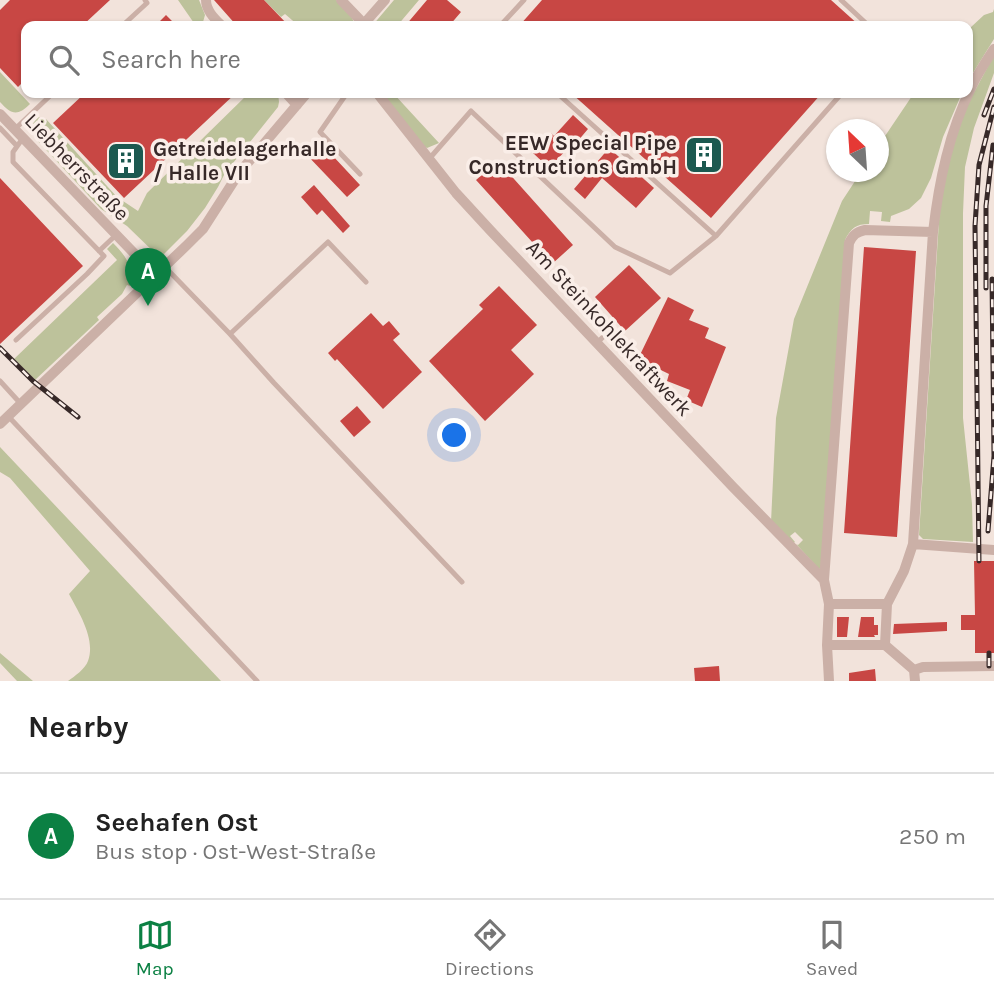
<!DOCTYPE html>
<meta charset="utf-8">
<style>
body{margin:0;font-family:Karla,sans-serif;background:#f6f6f6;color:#222}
.compass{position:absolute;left:826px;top:119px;width:63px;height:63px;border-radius:50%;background:#fff;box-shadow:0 2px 5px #0004;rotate:335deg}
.you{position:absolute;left:455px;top:436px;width:24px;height:24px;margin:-18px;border:5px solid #fff;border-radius:50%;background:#1a73e8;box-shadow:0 0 0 10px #1a73e833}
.badge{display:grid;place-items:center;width:46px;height:46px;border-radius:50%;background:#0b8043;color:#fff;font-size:23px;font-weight:700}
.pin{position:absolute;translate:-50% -58px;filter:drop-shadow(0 2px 4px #0008)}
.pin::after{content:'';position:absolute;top:37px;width:24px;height:21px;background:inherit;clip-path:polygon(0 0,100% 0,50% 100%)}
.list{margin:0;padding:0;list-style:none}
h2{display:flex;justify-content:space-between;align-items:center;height:91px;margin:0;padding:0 28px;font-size:30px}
h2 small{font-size:23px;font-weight:400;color:#767676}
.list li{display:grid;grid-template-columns:46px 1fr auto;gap:21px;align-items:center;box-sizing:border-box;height:126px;padding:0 28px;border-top:2px solid #e0e0e0}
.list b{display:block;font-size:26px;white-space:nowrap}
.list p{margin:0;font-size:23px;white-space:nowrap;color:#767676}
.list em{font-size:23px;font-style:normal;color:#767676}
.icon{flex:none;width:38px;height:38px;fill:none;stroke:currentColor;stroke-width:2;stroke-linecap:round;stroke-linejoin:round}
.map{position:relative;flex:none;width:994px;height:681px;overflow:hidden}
.search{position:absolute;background:#fff;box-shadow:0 2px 5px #0004;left:21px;right:21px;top:21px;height:77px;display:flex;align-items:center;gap:18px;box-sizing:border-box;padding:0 24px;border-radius:14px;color:#767676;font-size:26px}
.sheet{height:217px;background:#fff}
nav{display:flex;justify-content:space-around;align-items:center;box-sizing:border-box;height:98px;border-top:2px solid #e0e0e0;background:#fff;font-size:19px;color:#767676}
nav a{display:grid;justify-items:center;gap:4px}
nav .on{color:#0b8043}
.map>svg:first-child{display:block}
.green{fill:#bdc29b}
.building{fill:#c84744}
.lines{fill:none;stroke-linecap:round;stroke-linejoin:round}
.service{stroke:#cbb0a7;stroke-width:5}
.minor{stroke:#cbb0a7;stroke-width:10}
.rail-casing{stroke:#372928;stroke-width:5}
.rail{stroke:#faeee8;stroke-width:2.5;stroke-dasharray:8;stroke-linecap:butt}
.labels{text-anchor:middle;stroke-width:7;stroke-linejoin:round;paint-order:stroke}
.poi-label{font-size:21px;font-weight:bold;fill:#372928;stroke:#faeee8;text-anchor:end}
.street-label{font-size:21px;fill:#372928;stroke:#faeee8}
</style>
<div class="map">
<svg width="994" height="681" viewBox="0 0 994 681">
<rect width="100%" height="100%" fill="#f2e3db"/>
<path class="green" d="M178,0H199L205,15L203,22L207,26H196Z
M264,0H336L351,16L354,22L350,26H299L285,14L281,17Z
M394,0H419L397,26H372Z
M994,9V39L968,81V28H970L984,15L993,12Z
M994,55V73L974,128L965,167L963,213V418L972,504L973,542L923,539L919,535L940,205L944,177L962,115Z
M0,72L30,104C17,117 11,114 0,102Z
M249,93H278L279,102L278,107L225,173L218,187L205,208L187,231L160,258L127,226L101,209L37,140C30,131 30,124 39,117L41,119H46L117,197L138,211L147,193Z
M381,93H393L439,143L427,148L421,145Z
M914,93H962L943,137L931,178L921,198L909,209L891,216L890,222L881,221L882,212L870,211L869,224C856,224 851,228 845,240L823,567L819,569L796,544L798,545L803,540L795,532L790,536L795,542L792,544L771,522L776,418L794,319L842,201L861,172H878L879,145Z
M113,243C126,256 134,267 130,286L127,285L122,294L97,317L99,320L35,380L14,359L117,260L107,249Z
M0,447L221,681H68C75,676 85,669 88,661C96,639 79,613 69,594L90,571L10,478L0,472Z
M0,653L33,681H17L0,663Z"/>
<path class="building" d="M10,0H110L82,26H26V79L18,87L0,68V10Z
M214,0H264L289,26H237Z
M427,0H447L461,12L449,26H405Z
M542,0H831L860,26H519Z
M166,15L177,26H155Z
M85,93H236L124,198L53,123Z
M571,93H822L711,218Z
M573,115L588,129L571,149L569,147L549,168L533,153L551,133L554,136Z
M318,140L360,185L347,197L305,153Z
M609,148L654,188L636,208L602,178L585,199L574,189Z
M498,161L573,245L552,264L476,180Z
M0,178L83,266L0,344Z
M314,185L350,226L343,233L322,210L317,215L301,197Z
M864,247L916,251L897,537L844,533Z
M629,265L661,298L625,331L595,297Z
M499,286L537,325L511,350L534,374L485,421L429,361L483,309L479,305Z
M668,297L694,310L689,320L709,328L705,338L726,347L702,407L686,400L690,390L667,381L669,374L638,359Z
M371,313L383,326L389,321L400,334L393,340L422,372L383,409L337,359L335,361L328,353Z
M357,406L371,422L354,437L340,421Z
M974,561H994V653H975V630H961V615H975Z
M837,617H849L847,637H837Z
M861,617H874V625H878V635H874L875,637H858Z
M947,622V631L893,634L894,624Z
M719,666L720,681H695L694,668Z
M875,669L876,681H849V673Z"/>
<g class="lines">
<path class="service" d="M841,0L869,26
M122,26L147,3L145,0
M500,26L524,0
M347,93L320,132L360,174
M557,93L716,236L842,93
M0,128L17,146
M15,129L53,93
M429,159L471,111L615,247L670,273L716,236
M99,251L116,235
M165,267L230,334L274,383L462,582
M230,334L328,242L366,282
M16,340L87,274L104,256L13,162V152L23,138
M597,343L609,331
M0,381L21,404
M8,416L257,681"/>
<path class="minor" d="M206,0C206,11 215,19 222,26
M341,0L364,24
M362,26L385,0
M286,93L297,105
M377,93L456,193L490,230L733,487L824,580L829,604L827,645L829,681
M0,114L156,276
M0,424L187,245L203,229L239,173L307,93
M913,544L994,550
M824,580L849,243C853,235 856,232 865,230L933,232
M887,604L904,571L913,544L933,232C939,181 949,132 972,86C978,73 986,61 994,49
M827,645H885L887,604H829
M885,645L914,670L915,681
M914,670L923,667L994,666"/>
<defs>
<path id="rail" d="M984,115L994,89
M986,288V206L993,145
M0,348L33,381L78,417
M988,531L994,456L992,279
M979,561L975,226L979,165L994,107
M989,666V653"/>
</defs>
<use href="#rail" class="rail-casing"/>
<use href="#rail" class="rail"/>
</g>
<defs>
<symbol id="building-square" viewBox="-11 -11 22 22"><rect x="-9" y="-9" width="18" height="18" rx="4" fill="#1c5950" stroke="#faeee8"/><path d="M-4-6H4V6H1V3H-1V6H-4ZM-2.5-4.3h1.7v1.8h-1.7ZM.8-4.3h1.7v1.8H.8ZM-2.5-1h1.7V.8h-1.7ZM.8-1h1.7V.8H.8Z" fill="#fff"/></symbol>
</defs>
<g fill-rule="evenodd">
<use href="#building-square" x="682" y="133" width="44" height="44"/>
<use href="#building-square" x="104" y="139" width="44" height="44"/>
</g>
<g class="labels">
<g class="poi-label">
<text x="677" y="150">EEW Special Pipe<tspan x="677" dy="24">Constructions GmbH</tspan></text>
<text x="153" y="156" text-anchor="start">Getreidelagerhalle<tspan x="153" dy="24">/ Halle VII</tspan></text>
</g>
<g class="street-label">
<text transform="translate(77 167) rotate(46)" y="7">Liebherrstraße</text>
<text transform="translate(609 328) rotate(47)" y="7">Am Steinkohlekraftwerk</text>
</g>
</g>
</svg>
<svg class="compass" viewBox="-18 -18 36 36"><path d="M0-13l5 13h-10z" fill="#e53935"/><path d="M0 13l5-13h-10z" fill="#767676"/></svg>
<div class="you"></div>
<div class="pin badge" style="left:148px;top:306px">A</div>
<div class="search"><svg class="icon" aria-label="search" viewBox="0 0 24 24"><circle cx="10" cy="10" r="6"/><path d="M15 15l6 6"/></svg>Search here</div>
</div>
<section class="sheet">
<h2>Nearby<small></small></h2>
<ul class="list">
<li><span class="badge">A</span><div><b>Seehafen Ost</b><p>Bus stop · Ost-West-Straße</p></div><em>250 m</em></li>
</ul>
</section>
<nav>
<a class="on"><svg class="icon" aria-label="map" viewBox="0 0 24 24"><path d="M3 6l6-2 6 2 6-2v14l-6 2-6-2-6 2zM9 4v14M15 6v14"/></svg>Map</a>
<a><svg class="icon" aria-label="directions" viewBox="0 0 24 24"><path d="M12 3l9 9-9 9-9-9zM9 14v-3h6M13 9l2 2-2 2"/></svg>Directions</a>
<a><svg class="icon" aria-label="saved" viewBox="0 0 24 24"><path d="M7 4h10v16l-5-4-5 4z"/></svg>Saved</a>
</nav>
